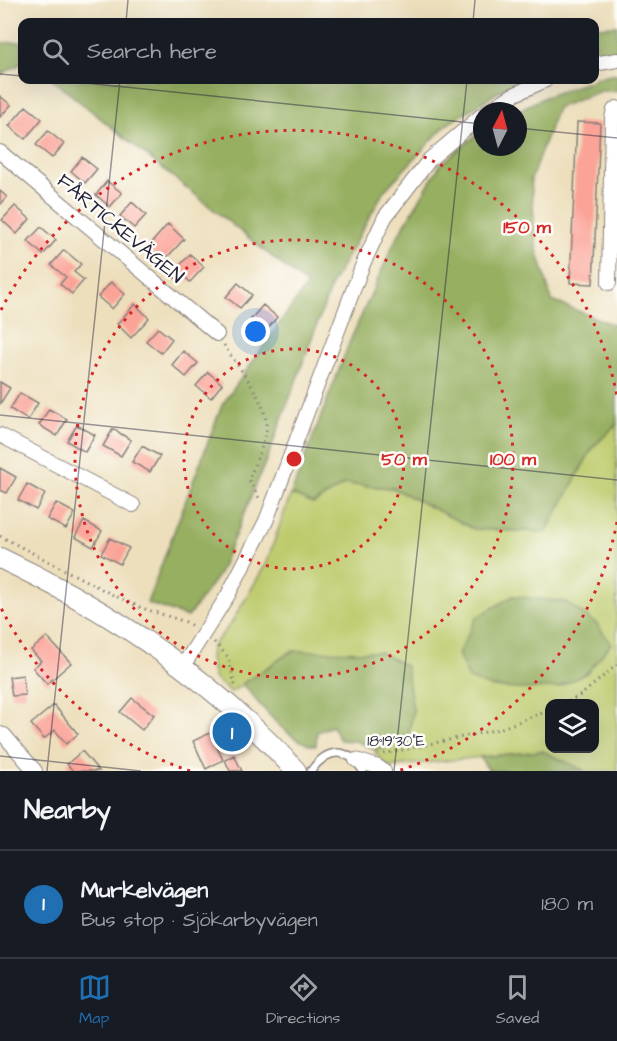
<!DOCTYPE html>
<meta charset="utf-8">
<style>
body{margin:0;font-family:"Architects Daughter",sans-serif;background:#242831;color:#f1f3f6}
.controls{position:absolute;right:18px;bottom:18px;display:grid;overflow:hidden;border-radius:12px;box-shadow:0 6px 24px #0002}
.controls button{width:54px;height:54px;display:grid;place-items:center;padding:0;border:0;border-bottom:2px solid #363941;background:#171b24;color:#f1f3f6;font:30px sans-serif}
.compass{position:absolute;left:473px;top:102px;width:54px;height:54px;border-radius:50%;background:#171b24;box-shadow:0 6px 24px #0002;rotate:6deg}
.you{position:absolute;left:256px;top:332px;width:21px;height:21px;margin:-15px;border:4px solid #fff;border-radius:50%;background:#1a73e8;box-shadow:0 0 0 9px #1a73e833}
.badge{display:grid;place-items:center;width:39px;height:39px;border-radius:50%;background:#1f6fb2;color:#fff;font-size:20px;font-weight:700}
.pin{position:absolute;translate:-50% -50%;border:3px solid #fff;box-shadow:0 2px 6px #0006}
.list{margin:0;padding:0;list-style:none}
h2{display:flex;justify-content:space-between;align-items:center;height:78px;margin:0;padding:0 24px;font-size:26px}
h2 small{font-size:20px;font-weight:400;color:#9ea1a6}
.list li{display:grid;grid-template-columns:39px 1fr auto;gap:18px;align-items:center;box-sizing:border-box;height:108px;padding:0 24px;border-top:2px solid #363941}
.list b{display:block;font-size:22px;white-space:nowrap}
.list p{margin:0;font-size:20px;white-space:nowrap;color:#9ea1a6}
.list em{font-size:20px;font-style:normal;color:#9ea1a6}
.icon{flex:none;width:33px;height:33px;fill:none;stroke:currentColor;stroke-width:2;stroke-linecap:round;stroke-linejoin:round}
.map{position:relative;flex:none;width:617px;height:771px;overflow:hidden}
.search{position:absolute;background:#171b24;box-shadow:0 6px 24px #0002;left:18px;right:18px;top:18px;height:66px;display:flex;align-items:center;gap:15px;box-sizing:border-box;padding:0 21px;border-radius:12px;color:#9ea1a6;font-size:22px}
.sheet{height:186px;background:#171b24}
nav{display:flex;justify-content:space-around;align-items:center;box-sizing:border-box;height:84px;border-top:2px solid #363941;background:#171b24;font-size:16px;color:#9ea1a6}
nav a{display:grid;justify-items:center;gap:3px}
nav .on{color:#1f6fb2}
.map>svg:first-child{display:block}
.green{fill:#becb6d;stroke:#707654;stroke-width:1.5;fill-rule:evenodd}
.forest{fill:#96af60;stroke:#5c684e;stroke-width:1.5}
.building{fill:#fba397}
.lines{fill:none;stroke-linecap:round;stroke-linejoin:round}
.lane-casing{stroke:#88807c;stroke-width:10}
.street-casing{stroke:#88807c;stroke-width:16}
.secondary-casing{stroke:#88807c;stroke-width:22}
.path{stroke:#88807c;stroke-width:3;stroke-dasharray:1.5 4.5;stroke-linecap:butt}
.lane{stroke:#fff;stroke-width:7}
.street{stroke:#fff;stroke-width:14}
.secondary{stroke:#fff;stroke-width:20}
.ticks{fill:none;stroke:#22223b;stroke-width:1.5;stroke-opacity:0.45}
.ring{fill:none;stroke:#d62828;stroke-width:3;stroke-dasharray:3 6}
.labels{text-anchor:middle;stroke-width:5;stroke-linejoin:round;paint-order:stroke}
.street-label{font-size:20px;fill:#22223b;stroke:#fdfcf7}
.ticks-label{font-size:15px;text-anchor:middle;fill:#22223b;stroke:#fdfcf7;stroke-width:5;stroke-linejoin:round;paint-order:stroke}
.centre{fill:#d62828;stroke:#fdfcf7;stroke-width:3}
.ring-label{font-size:18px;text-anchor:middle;font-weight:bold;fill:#d62828;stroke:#fdfcf7;stroke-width:5;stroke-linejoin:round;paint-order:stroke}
</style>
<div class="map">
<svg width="617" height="771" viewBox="0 0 617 771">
<rect width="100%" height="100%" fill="#fdfcf7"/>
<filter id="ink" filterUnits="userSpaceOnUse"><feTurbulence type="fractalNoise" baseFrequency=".0167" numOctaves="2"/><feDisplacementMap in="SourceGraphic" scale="12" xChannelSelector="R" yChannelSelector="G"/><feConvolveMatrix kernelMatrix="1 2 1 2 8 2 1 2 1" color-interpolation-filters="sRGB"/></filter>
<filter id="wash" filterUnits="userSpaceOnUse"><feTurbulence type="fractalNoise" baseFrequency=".008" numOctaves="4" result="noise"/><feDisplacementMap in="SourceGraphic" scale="24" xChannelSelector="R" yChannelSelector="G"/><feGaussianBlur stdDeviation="1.35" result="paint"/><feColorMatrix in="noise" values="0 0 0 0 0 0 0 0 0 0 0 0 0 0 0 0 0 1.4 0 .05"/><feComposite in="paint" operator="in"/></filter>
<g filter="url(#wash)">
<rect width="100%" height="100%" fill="#eddfbc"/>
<path class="green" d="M617,424V771H585L542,751L385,767L375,751L408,738L413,710L292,651L231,692L214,678L210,659L211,648L232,622L266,564L291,494L313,504L345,484L393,488L474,529L546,532L593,447ZM550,704H594V748H550Z"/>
<path class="forest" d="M617,26V51L595,54V27Z
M22,42V63L0,75V43Z
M617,74V91H600L557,108L531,179L536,246L552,301L617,326V424L593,447L546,532L474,529L393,488L345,484L313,504L291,494L350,341L395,241L440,165L482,130V147H518L517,111L545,97L594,80L595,78Z
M53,80H522L501,90L446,125L384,191L332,284L270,451L219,574L188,617L147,603L222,405L307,285Z
M513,596L566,602L597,624L611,644L587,673L557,688L518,689L491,687L469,679L458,654L477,617Z
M292,651L380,652L406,666L413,710L408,738L375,750L356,741L340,740L332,726L317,732L316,746C286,742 262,705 242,684Z
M542,751L585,771H489L480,757Z"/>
<g id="blocks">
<path class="building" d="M0,96L11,105L0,117Z
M26,106L42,119L25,139L9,126Z
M577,122L600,123L593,284L570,283Z
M48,131L64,144L52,158L36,145Z
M82,157L97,169L85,183L71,171Z
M107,181L122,193L110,207L96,195Z
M0,191L7,197L0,205Z
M132,202L146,215L134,228L120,216Z
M15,206L30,219L17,234L2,220Z
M168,224L184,239L163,262L147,248Z
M41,227L56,240L43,255L28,241Z
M64,250L81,264L74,272L84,280L72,294L60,284L66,277L51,265Z
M190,254L204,267L190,282L177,269Z
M111,282L125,294L112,309L98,297Z
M238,283L252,295L240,308L226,297Z
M135,304L149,318L131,338L117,324Z
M263,305L277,317L266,331L251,319Z
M158,328L172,339L161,353L146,341Z
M183,351L198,363L186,377L172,365Z
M208,372L222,384L211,398L196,386Z
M0,382L10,388L0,404Z
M20,393L38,403L28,420L10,409Z
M49,409L67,419L57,436L39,425Z
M77,425L95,435L85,452L67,441Z
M113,429L131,440L121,456L103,446Z
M142,446L160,456L150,472L132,462Z
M0,468L16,477L7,493L0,490Z
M27,484L45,494L36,510L18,500Z
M56,503L75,513L66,529L47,519Z
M84,521L102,531L93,547L75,537Z
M110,538L129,548L120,564L101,554Z
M47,637L71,663L47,684L33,668L41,661L31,650Z
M23,675L25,695L12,696L9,677Z
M132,698L154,715L142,730L120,712Z
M54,705L78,734L66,744L55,730L44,739L31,724Z
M210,733L223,760L206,769L193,741Z
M82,751L99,771H73L67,764Z
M234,755L242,771H230L225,760Z"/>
</g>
</g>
<g filter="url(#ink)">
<use href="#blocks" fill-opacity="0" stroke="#88807c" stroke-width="1.5"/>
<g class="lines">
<defs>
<path id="lane" d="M311,771C327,748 347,746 363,771"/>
<path id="street" d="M594,64L617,60
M488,111L513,95L546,80
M0,152L217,334
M609,283L612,118L614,110L617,108
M0,435L133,505
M183,666L228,595L266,521L363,264L385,217L430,159L482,115
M0,734L4,735L35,771
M356,760L378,767L384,771"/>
<path id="secondary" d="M0,558C112,611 213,679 296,771"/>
</defs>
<use href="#lane" class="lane-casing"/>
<use href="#street" class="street-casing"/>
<use href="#secondary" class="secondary-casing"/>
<path class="path" d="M224,345C240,371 273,406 265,436C261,451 254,466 249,480L259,498
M0,536L113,595L142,608L186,622L192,626
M214,642L228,657L236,689
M563,704L581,695L617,665
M384,754L499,729L550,710"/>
<use href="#lane" class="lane"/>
<use href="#street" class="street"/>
<use href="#secondary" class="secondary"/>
</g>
</g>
<path class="ticks" d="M126,22L128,0M473,22L475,0M0,74L22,76M57,80L482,124M518,128L617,138M0,415L617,480M0,756L141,771M47,771L120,80M394,771L467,80"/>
<g class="ring">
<circle cx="294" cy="459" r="110"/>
<circle cx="294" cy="459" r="219"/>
<path d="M617 522A329 329 0 0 1 398 771M190 771A329 329 0 0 1 1 608M1 310A329 329 0 0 1 617 396"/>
</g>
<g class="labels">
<g class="street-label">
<text transform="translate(121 228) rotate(40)" y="7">FÅRTICKEVÄGEN</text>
</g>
</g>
<g class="ticks-label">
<text x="396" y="746">18°19'30"E</text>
</g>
<circle cx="294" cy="459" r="9" class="centre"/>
<g class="ring-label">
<text x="527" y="233">150 m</text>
<text x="404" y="465">50 m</text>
<text x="513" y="465">100 m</text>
</g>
</svg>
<div class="controls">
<button><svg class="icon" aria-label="layers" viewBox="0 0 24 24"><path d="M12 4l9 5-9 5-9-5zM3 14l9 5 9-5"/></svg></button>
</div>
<svg class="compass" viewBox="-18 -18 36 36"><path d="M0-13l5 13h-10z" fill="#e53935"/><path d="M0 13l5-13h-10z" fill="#9ea1a6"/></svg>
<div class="you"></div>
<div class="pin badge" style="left:232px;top:732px">1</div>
<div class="search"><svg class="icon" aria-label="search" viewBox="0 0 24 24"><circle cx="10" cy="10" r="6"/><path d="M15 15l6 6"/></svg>Search here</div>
</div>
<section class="sheet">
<h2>Nearby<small></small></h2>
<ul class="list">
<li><span class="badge">1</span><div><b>Murkelvägen</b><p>Bus stop · Sjökarbyvägen</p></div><em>180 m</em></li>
</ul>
</section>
<nav>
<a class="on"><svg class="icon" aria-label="map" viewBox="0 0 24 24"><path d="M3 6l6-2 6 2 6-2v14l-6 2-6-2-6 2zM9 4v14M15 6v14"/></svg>Map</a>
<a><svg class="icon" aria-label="directions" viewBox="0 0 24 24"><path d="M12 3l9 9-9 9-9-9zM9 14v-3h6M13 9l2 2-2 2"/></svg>Directions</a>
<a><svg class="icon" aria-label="saved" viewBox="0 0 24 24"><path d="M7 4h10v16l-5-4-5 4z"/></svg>Saved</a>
</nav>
